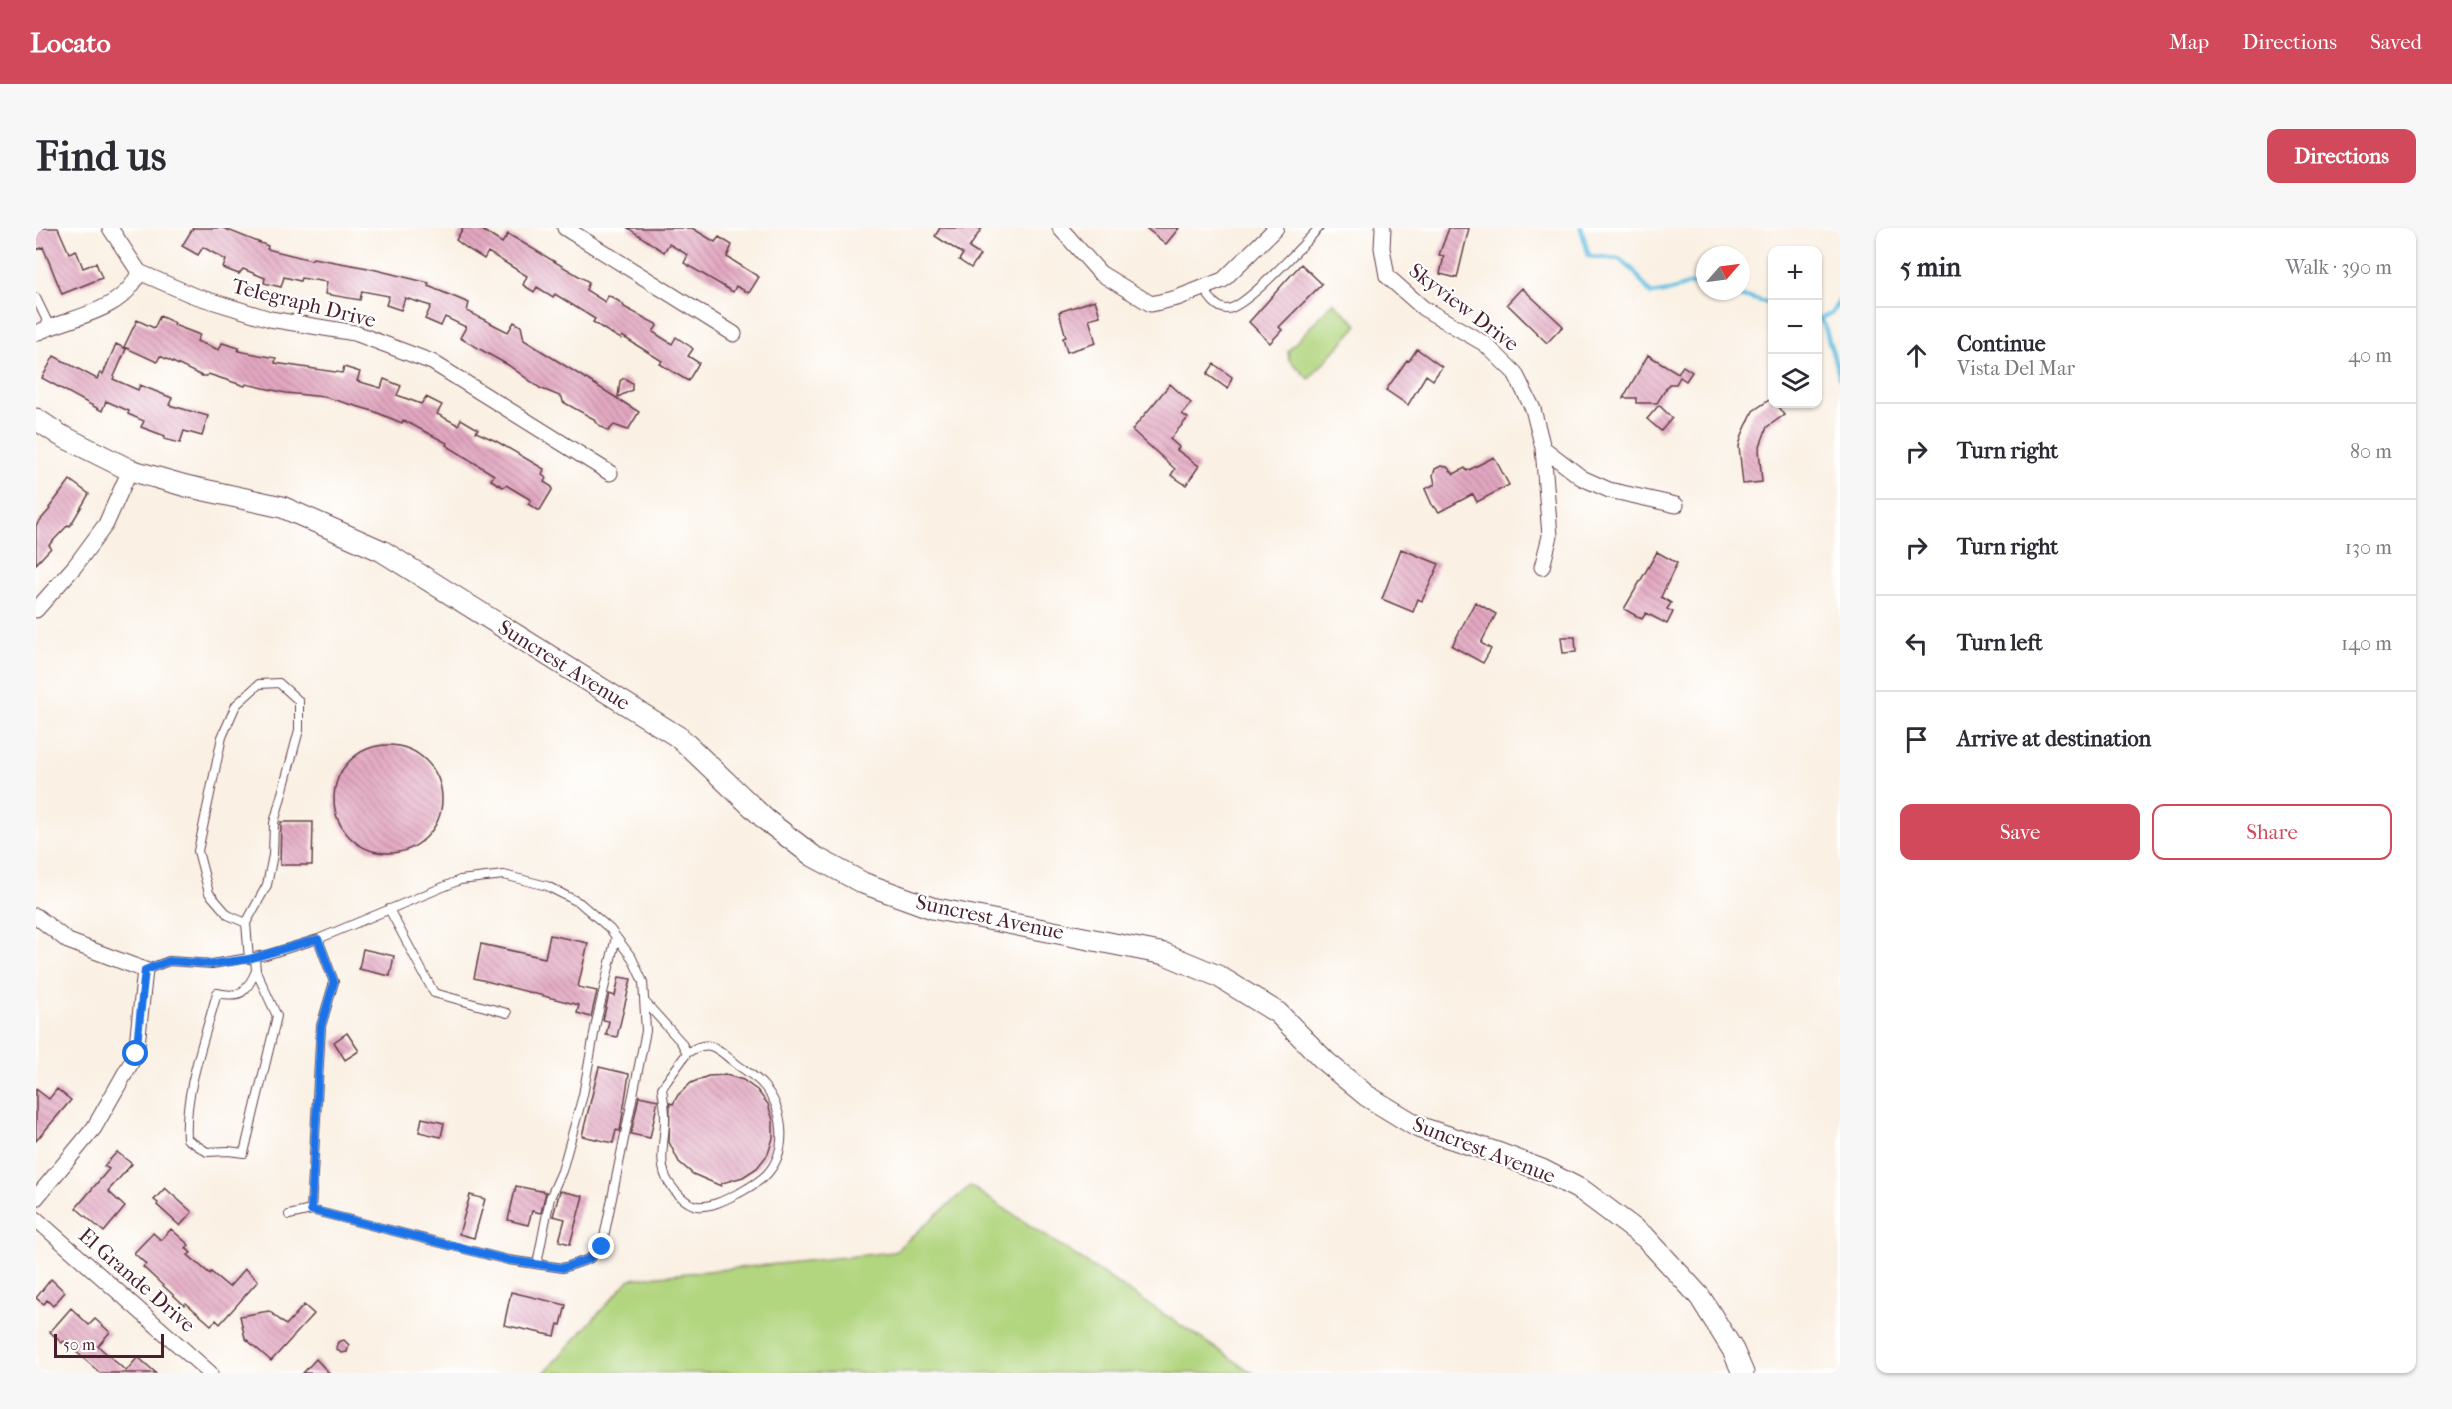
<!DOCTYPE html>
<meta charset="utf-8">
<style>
body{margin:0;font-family:"IM FELL French Canon",serif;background:#f7f7f7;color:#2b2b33}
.controls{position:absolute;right:18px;top:18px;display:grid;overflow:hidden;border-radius:12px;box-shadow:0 2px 4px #0004}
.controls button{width:54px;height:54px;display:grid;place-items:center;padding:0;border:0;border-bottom:2px solid #e1e1e2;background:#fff;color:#2b2b33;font:30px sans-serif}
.compass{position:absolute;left:1660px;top:18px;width:54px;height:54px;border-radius:50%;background:#fff;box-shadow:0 2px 4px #0004;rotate:62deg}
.scale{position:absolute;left:18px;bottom:15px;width:110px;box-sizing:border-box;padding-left:6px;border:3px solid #4a1f2b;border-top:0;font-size:16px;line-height:21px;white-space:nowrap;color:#4a1f2b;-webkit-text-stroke:4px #fff;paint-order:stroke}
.stop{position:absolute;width:18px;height:18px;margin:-14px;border:4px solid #1a73e8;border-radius:50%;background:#fff}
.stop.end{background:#1a73e8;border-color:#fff;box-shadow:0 2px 6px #0008}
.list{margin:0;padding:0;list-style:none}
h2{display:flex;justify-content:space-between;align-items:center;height:78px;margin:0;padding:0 24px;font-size:26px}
h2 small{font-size:20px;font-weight:400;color:#7c7c81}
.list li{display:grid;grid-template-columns:39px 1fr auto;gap:18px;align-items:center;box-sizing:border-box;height:96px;padding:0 24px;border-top:2px solid #e1e1e2}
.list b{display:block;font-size:22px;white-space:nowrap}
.list p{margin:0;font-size:20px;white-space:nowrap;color:#7c7c81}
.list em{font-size:20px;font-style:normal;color:#7c7c81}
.actions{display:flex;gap:12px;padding:18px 24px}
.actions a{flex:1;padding:14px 0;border:2px solid #d1495b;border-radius:12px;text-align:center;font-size:21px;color:#d1495b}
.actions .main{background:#d1495b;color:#fff}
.icon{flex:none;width:33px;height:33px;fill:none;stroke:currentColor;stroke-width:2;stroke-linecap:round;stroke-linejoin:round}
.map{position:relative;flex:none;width:1804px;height:1145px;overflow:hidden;border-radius:12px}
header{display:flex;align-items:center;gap:36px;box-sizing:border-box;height:84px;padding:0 30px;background:#d1495b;color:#fff}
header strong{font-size:28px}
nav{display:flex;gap:33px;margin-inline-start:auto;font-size:21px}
.intro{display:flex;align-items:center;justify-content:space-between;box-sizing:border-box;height:144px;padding:0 36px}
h1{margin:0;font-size:42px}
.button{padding:15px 27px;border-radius:12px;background:#d1495b;color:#fff;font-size:21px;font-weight:700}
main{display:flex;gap:36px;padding:0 36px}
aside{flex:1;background:#fff;border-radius:12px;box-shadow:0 2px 4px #0004}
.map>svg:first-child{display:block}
.green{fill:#b2d680;stroke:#7e7a56;stroke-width:1.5}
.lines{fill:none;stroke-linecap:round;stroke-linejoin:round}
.stream{stroke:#63bfe1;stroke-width:4.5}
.building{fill:url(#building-back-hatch)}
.lane-casing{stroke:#643e47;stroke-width:10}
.street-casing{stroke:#643e47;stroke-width:17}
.secondary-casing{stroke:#643e47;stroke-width:23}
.lane{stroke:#fff;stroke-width:8}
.street{stroke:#fff;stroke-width:15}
.secondary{stroke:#fff;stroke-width:21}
.route{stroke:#1a73e8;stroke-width:8}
.labels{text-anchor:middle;stroke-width:4.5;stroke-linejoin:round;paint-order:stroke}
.street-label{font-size:21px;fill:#4a1f2b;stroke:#fff}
</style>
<header>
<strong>Locato</strong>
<nav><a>Map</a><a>Directions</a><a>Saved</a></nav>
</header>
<div class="intro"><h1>Find us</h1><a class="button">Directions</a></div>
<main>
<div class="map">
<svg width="1804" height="1145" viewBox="0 0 1804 1145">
<defs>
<pattern id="building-back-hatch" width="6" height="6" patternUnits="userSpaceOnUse" patternTransform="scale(1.5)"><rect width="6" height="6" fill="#e3a8c1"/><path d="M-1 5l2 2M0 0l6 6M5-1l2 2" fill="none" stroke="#ba889d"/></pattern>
</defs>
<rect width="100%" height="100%" fill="#fff"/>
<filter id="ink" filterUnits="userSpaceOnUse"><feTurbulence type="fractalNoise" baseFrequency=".0167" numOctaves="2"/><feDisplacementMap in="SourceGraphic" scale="12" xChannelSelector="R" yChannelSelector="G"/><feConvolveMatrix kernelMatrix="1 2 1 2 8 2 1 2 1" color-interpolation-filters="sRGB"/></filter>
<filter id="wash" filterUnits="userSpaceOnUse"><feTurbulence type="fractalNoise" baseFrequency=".008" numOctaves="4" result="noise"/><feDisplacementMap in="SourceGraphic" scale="24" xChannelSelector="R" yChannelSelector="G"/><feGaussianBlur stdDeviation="1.35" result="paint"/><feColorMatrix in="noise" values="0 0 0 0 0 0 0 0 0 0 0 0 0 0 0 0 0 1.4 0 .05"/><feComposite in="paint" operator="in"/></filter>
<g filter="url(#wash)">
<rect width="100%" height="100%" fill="#faf0e3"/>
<path class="green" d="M1297,74L1322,97L1273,151L1253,132L1252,123Z
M934,958L1217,1145H508L594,1051L858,1024Z"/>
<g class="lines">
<path class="stream" d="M1545,0L1553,28L1583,31L1597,42L1615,66L1634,63L1654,56L1669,58
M1680,63L1688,68L1715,70L1736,76
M1782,90L1788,96L1804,150
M1785,90L1795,86L1804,72"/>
</g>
<g id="blocks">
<path class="building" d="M0,0H22L33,25L40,22L47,40L60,35L66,50L26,66L7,19L0,22Z
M157,0H187L232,18L231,21L275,32L277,30L332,40L393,55L392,58L433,75L431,83L472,104L478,94L485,98L488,112L603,184L592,202L578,197L572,203L559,194L558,191L527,174L526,169L504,160L472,137L424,110L430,99L409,89L405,98L389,91L395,78L369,70L365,82L350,77L353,68L326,63L324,72L289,66L291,54L265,50L264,53L248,49L245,59L228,55L229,50L207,41L203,46L187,40L190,32L167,19L162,27L146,18Z
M427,0H443L466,15L472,6L553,54L550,62L569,74L572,68L576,69L587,76L588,79L620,96L621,98L617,104L636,116L640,109L655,119L657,121L652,128L663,135L652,153L624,136L626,133L586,108L585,111L571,103L557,94L559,91L519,66L517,69L501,59L498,64L487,57L491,48L452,24L448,31L432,21L420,12Z
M592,0H656L679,14L683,9L696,17L691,29L723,49L713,65L700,58L697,64L648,35L652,27L633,16L628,24Z
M904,0H946L933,20L944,27L935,40L923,32L927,26L899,8Z
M1110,0H1143L1130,16Z
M1413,0H1433L1421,50L1404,46L1408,28L1403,27Z
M1265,36L1286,56L1243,99L1246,102L1234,115L1213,94Z
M1486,60L1527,98L1511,115L1471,76Z
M1059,72L1064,88L1053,91L1060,115L1031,124L1027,110L1030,109L1023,84Z
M124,88L139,95L138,97L164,107L161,113L183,122L186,115L203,120L202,123L240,130L239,135L306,145L308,139L324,144L321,153L345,160L348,151L365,158L361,167L385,176L390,169L406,177L401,186L422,197L425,191L442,201L440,204L460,213L508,241L506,247L510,250L508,254L516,259V262L504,282H502L492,276L495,272L470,257L467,259L455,252L458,247L410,217L411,215L367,192L366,195L337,183L289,169L250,165L210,156L209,158L172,146L171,148H166L124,128L121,134L88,119L101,92L118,100Z
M80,116L90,121L77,151L102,162L104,157L136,170L133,177L172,188L166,208L148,203L144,215L128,211L129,208L105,199L108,193L92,186L93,183L70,173L66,183L6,150L18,128L61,151L64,145L67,146Z
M1381,121L1406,139L1397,152L1390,147L1372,177L1350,162L1371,132L1373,133Z
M1612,127L1642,145L1647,138L1656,144L1650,153L1644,149L1640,156H1633L1621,175H1600V170H1587Z
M1178,136L1196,149L1192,161L1171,146Z
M588,150L596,155V162L582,169L584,153Z
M1134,156L1155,175L1146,186L1152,190L1134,211L1143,219L1141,222L1163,238L1150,257L1135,247L1139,241L1096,202Z
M1736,170L1737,176H1740L1748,187L1731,199L1723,221L1726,254L1707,256L1703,218L1706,207L1717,183Z
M1623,177L1636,190L1625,203L1611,191Z
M1458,229L1473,257L1441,274L1437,266L1403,284L1398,278L1397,279L1389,261L1399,256L1397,247L1399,241L1405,238L1411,239L1418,246L1429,240L1431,243Z
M34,252L53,266L34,298L32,297L13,317L15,320L0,336V297L14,281L13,280Z
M1365,321L1403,336L1386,373L1382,371L1377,384L1346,371Z
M1621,324L1641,335L1625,369L1635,375L1631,381L1637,384L1631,396L1610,385L1606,391L1588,381Z
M1439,374L1460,386L1445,415L1455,421L1447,435L1416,418Z
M1525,409H1539L1540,424L1527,425Z
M298 571a54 54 0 1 1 108 0a54 54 0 1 1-108 0Z
M245,594H277L276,637H244Z
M514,707L552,715L542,759L561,763L555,789L541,785L543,777L438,750L445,716L509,730Z
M327,721L358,728L354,748L323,741Z
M583,749L595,751L581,809L570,807L573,793L567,792L573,766L579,768Z
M311,805L323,823L309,832L298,814Z
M563,839L593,846L584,903L580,902L577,915L546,908Z
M690,847L707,852L721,862L732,876L737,892V910L732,926L721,940L707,949L686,955L685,958L657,946L643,934L633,914L634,875L637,876L642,867L655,855L672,848Z
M0,861L13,871L21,861L35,872L0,913Z
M603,868L622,872L614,910L595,906Z
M386,890L408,895L405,909L383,904Z
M81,924L96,936L72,963L89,979L68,1004L40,980L73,941L68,938Z
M480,958L510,964L505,985L496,983L492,997L472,992Z
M129,960L156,984L144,998L121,977L122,975L118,972Z
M524,963L547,968L534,1016L523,1013L529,991L517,988Z
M434,967L449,971L438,1010L423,1006Z
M135,1001L153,1017L150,1020L155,1025L152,1027L174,1046L175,1044L193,1059L209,1041L222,1053L184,1096L180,1092L175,1097L150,1075L148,1077L107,1039L110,1036L98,1025L117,1005L125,1012Z
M15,1051L29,1064L17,1078L11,1072L8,1076L0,1070Z
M475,1064L530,1077L525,1097L522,1096L519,1108L468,1097Z
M268,1077L278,1086L235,1133L209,1110L204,1088L233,1083L250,1097Z
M35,1080L53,1097L59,1091L74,1104L62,1118L90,1143L102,1129L120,1145H64L28,1113L26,1115L14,1104Z
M308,1112L313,1117L311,1124L305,1125L300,1120L302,1114Z
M280,1131L293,1145H267Z"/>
</g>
</g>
<g filter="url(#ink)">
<use href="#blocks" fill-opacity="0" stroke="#643e47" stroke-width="1.5"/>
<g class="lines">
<defs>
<path id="lane" d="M1167,60C1173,68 1180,81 1191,81C1209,81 1268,15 1283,0
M0,70L14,99
M353,681L398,765L471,785
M210,695L192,687L173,665L162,623L186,509L200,477L223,456L243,455L263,473V502L238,595L237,627L231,657L210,695L213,731
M219,730L220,743L241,788L208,925L192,923L171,924L151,911C148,864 169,810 181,765C205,770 210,765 220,743
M109,742L133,733L176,736L230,727L282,711L424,652L468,647L511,658L544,675L574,701L596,730L607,754L610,803L566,1019L553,1031L527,1040L472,1032L275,982L253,987
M609,774L645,814L651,825L626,860C627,869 629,878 629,888C630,910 620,935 633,955C639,964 650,976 661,978C675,980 693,970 705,964C714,959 723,954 731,946C753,922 748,880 727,857C720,848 707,842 698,834C680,820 674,810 651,825
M275,982L285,798L298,754L282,711
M501,1036L514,970L526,943L547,867L560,795L580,709"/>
<path id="street" d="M74,0L103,44
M529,0L698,106
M1024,0L1064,45L1115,76L1141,70L1187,52L1240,0
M1347,0L1346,20L1351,48L1387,80L1449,116L1479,145L1497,181L1507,220L1546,250L1573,262L1640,277
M103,44L156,67L234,91L319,105L396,134L574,245
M0,105C34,89 88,84 103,44
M1506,339L1514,308L1507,220
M0,382L39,338L70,296L94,242
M0,688L32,713L109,742L100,826L58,900L0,970
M0,991L174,1145"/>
<path id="secondary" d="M0,191L24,207L94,242L150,258L246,279L346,323L644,510L730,592L777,628L827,655L896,680L1129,726L1182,748L1242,785L1290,834L1331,868L1382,899L1464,926L1506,942L1547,963L1610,1010L1664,1069L1697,1122L1707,1145"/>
</defs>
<use href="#lane" class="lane-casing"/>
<use href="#street" class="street-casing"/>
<use href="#secondary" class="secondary-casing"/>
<use href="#lane" class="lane"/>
<use href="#street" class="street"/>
<use href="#secondary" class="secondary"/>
</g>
</g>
<g class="lines" filter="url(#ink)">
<path class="route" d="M100,826L109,742L133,733L176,736L213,731L282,711L298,754L285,798L275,982L472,1032L527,1040L553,1031L566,1019"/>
</g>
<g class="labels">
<g class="street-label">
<text transform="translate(268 75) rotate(14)" y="7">Telegraph Drive</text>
<text transform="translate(1428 79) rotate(37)" y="7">Skyview Drive</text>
<text transform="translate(528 437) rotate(32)" y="7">Suncrest Avenue</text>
<text transform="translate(954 689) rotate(12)" y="7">Suncrest Avenue</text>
<text transform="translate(1448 922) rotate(21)" y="7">Suncrest Avenue</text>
<text transform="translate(101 1052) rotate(41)" y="7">El Grande Drive</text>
</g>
</g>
</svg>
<div class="controls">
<button>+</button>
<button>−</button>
<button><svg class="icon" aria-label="layers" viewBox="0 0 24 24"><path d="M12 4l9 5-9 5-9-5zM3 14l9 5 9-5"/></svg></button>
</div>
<svg class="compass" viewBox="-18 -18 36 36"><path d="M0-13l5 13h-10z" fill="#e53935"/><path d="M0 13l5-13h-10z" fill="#7c7c81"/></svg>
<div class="scale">50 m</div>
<div class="stop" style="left:100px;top:826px"></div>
<div class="stop end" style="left:566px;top:1019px"></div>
</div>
<aside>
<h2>5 min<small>Walk · 390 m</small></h2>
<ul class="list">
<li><svg class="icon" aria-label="ahead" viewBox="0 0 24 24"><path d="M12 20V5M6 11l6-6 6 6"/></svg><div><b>Continue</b><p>Vista Del Mar</p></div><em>40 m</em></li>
<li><svg class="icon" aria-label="right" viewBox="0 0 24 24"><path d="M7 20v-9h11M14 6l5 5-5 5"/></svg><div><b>Turn right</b></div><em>80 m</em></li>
<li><svg class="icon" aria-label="right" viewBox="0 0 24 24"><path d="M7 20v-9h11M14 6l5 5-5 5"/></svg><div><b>Turn right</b></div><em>130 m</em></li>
<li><svg class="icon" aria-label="left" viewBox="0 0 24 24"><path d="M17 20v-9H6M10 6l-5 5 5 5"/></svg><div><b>Turn left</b></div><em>140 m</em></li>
<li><svg class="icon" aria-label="arrive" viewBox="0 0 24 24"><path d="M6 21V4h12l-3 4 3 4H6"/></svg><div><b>Arrive at destination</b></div></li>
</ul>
<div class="actions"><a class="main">Save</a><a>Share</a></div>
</aside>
</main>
